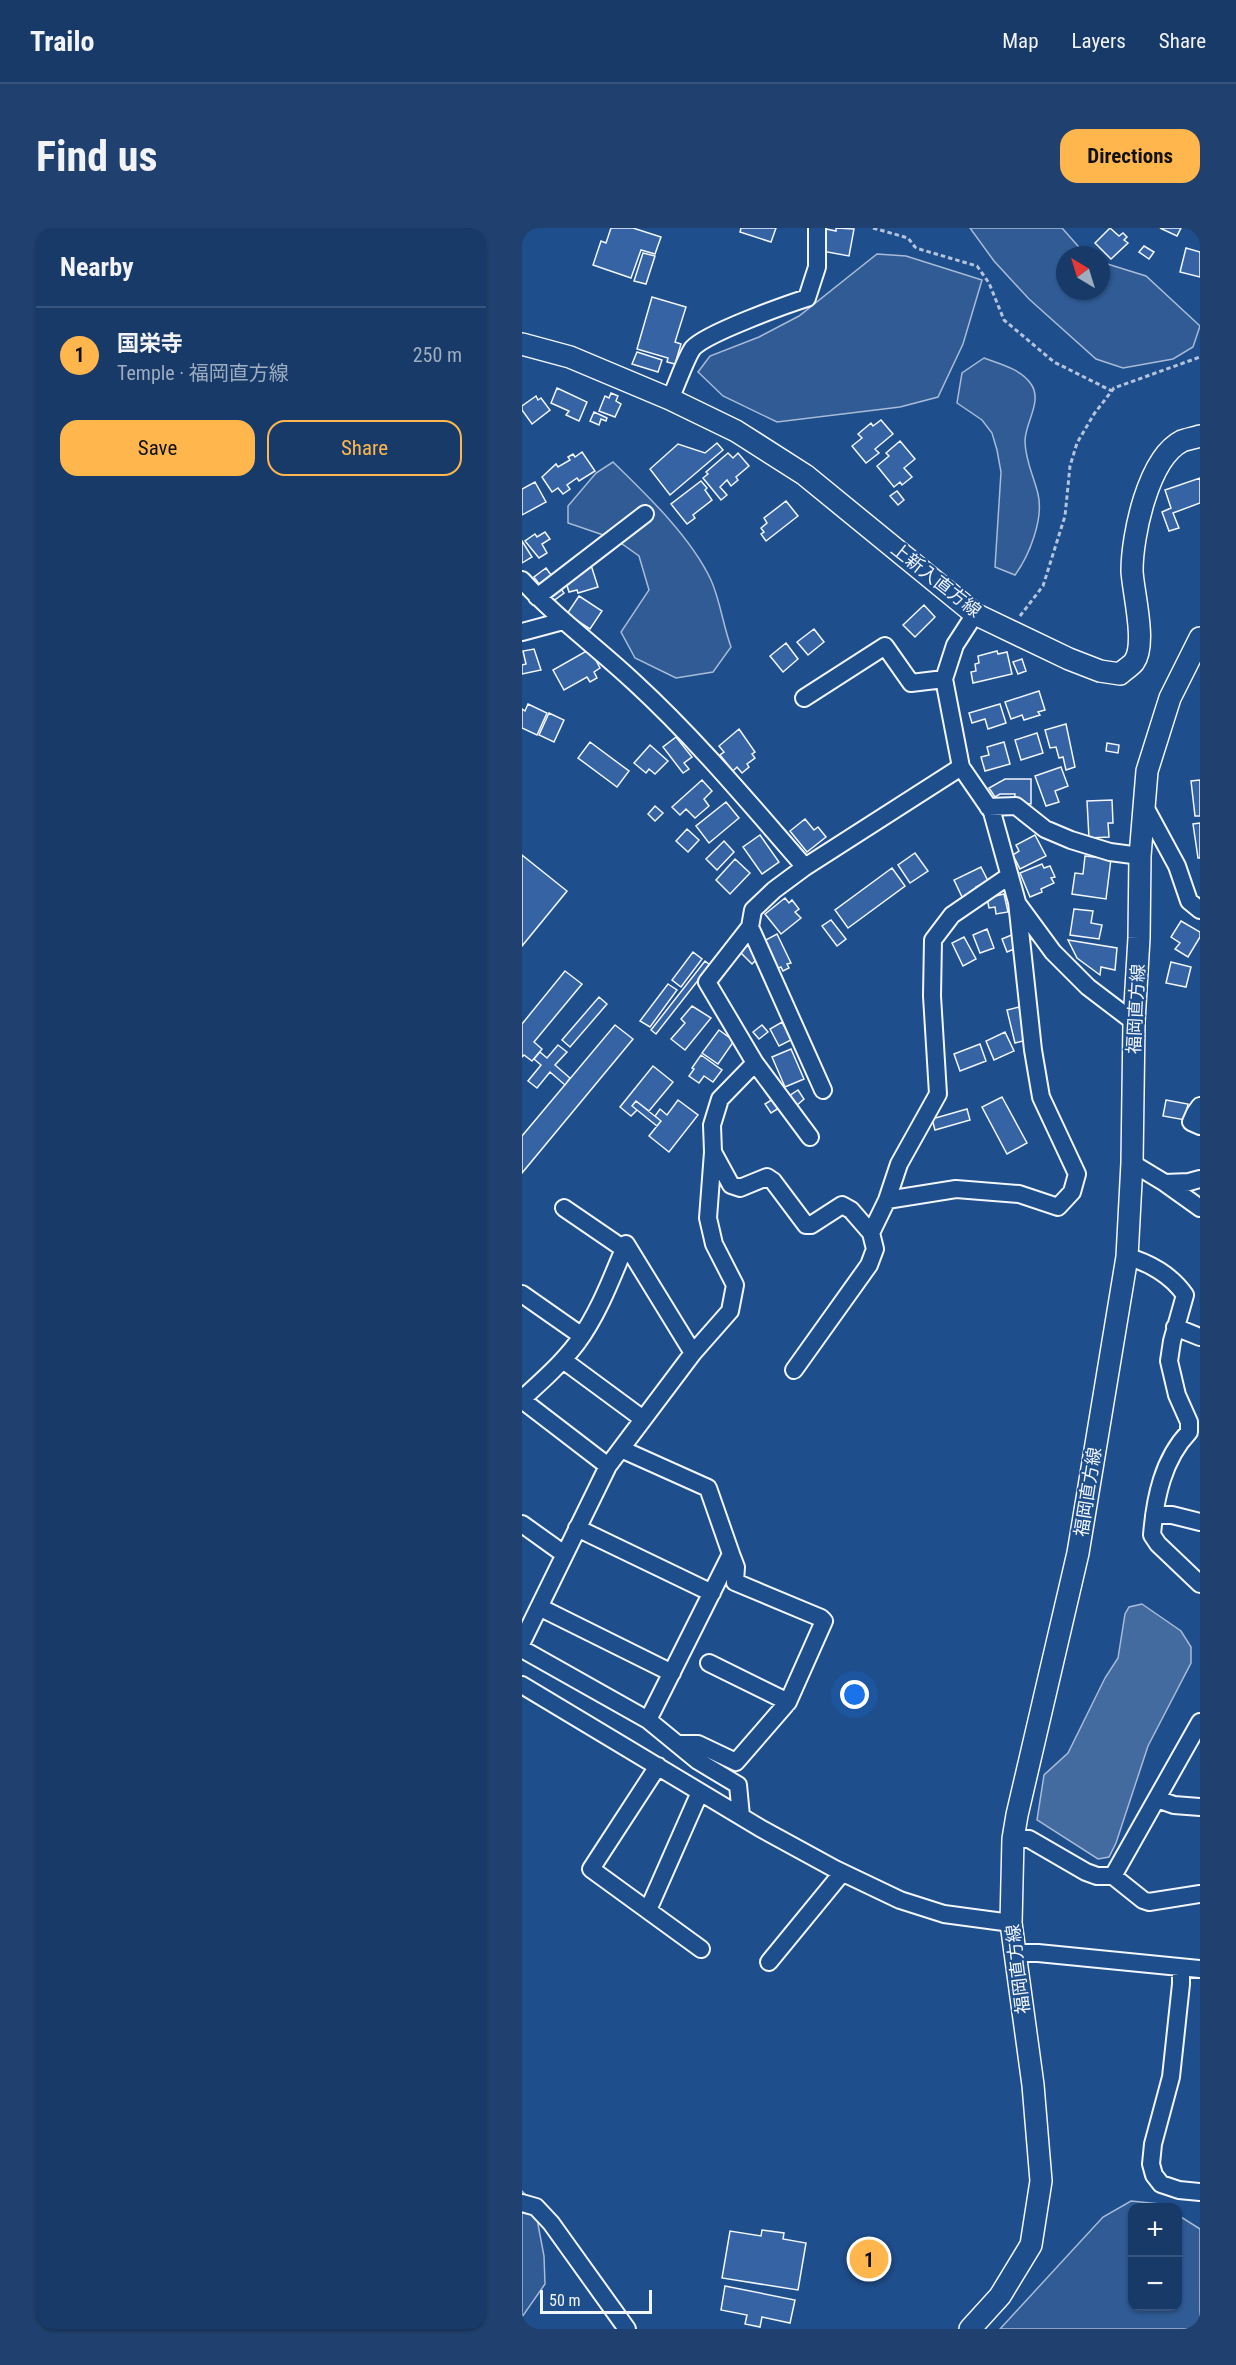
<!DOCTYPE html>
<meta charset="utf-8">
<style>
body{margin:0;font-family:"Roboto Condensed","Noto Sans JP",sans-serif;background:#20416f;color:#f1f3f6}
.controls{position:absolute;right:18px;bottom:18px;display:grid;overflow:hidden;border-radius:12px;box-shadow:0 2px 4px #0004}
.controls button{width:54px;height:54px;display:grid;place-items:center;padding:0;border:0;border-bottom:2px solid #36547d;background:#173a69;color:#f1f3f6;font:30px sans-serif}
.compass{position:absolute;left:534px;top:18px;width:54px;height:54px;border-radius:50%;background:#173a69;box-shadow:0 2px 4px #0004;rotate:322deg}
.scale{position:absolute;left:18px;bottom:15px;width:112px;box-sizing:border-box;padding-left:6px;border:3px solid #f2f6ff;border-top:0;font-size:16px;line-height:21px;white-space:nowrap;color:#f2f6ff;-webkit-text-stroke:4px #1f4e8c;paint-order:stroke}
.you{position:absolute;left:333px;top:1467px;width:21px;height:21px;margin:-15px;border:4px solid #fff;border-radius:50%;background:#1a73e8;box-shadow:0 0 0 9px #1a73e833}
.badge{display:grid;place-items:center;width:39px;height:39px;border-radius:50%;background:#ffb74d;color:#111;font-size:20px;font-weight:700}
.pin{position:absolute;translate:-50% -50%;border:3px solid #fff;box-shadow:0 2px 6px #0006}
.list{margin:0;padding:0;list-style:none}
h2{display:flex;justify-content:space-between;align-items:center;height:78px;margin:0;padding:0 24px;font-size:26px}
h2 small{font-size:20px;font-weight:400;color:#9eadc0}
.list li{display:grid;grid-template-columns:39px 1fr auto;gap:18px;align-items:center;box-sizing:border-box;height:96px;padding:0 24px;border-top:2px solid #36547d}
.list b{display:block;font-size:22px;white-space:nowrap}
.list p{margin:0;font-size:20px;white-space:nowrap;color:#9eadc0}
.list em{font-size:20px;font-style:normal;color:#9eadc0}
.actions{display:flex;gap:12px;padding:18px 24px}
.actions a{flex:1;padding:14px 0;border:2px solid #ffb74d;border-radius:18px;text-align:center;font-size:21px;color:#ffb74d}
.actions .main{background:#ffb74d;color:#111}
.map{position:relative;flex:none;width:678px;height:2101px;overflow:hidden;border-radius:18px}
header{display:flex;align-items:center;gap:36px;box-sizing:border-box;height:84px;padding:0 30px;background:#173a69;border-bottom:2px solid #36547d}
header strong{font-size:28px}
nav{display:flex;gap:33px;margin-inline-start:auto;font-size:21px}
.intro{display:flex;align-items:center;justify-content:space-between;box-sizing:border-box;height:144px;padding:0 36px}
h1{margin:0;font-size:42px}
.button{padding:15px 27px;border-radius:18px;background:#ffb74d;color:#111;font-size:21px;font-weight:700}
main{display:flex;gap:36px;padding:0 36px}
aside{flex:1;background:#173a69;border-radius:18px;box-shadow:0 2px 4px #0004}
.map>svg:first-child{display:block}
.green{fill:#305b95;stroke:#a8bbd7;stroke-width:1.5}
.water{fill:#446ba0;stroke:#a8bbd7;stroke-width:1.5}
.building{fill:#3563a3;stroke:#f2f6ff;stroke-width:1.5}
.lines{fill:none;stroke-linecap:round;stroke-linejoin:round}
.minor-casing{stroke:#f2f6ff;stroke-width:20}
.major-casing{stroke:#f2f6ff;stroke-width:24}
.path{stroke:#b3c4dc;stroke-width:3;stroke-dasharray:4.5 3;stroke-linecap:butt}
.minor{stroke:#1f4e8c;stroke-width:16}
.major{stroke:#1f4e8c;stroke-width:21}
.labels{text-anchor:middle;stroke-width:4.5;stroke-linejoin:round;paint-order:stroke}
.street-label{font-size:18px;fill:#f2f6ff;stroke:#1f4e8c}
</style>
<header>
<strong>Trailo</strong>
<nav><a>Map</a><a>Layers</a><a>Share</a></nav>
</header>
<div class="intro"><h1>Find us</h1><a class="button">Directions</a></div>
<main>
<aside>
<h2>Nearby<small></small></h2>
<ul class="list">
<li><span class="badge">1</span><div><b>国栄寺</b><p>Temple · 福岡直方線</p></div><em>250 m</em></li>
</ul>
<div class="actions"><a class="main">Save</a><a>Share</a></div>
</aside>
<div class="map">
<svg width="678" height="2101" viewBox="0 0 678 2101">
<rect width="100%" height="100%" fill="#1f4e8c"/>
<path class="green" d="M448,0H540L564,27H543V63H579V34L624,48L678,98L671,119L651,131L601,140L574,131L507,71L472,33Z
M355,26L384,28L460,52L441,116L416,169L378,179L255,194L201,168L176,144L188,128L237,109L277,88Z
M462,130C478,136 499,141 509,156C521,173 503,195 503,213C503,232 512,249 516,266C522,291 507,328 493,347L473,339L479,244L475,222L470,205L460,192L435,175L440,145Z
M91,234C124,266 169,309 189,352C198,372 201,397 209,419L191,444L154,450L113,430L99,404L127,362L117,328L93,311L46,295V278L74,245Z
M0,1963L12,1975L22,2028L23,2056L0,2089Z
M609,1973L638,1976L643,1979L610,1980V2078H656V1987L678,2001V2101H478L581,1989Z"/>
<path class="water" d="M620,1376L659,1403L669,1419V1435L626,1518L594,1615L587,1629L576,1631L515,1592L522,1547L546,1525L583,1450L596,1430L603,1386L607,1379Z"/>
<path class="building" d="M89,0H111L139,9L133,26L119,22L109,50L71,37L79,13L84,15Z
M219,0H254L249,14L218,4Z
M314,0L332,1L327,28L300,23L304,1L314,3Z
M588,0L597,8L601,5L605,9L602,12L606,15L589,31L573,15Z
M638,0H659L655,8Z
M622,18L632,24L627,31L617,24Z
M664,20L678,24V49L658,44Z
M121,25L133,28L124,56L112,53Z
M130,69L164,79L153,114L159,116L153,136L145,134L146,130L115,121Z
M115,124L140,132L136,144L110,136Z
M35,160L65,174L57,193L44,187L47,183L29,175Z
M89,165L96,168L94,173L99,176L93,189L77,183L83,168L87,170Z
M14,168L16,172L19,170L28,182L10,196L0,182V178Z
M72,184L85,190L84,193L79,191L77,197L68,193Z
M359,192L371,206L353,221L357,225L344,235L330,218L340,210L336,206L349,195L351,198Z
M378,213L393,231L382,240L390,249L380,257L378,254L372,259L355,238L367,228L364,225Z
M195,215L201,222L148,267L128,241L156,216L183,225Z
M60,224L73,243L57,253L55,250L45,257L48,261L41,266L36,260L30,264L20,249L34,236L36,239L48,232L46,229L51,226L53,229Z
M206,225L211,230L216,225L227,238L214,249L216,252L209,258L205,252L198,259L205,267L199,272L181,250L186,246L184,244Z
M678,250V275L651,285L657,300L647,303L640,284L649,280L643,262Z
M179,253L185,260L183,262L190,272L171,287L173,290L165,296L149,276Z
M13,254L24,274L0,287V261Z
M375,263L382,272L376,277L368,268Z
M264,273L276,288L244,313L239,306L242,304L239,300L245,295L242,290Z
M23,304L28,311L20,316L25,325L17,330L3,313L13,306L15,309Z
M0,313L10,329L0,335Z
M69,337L76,359L56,365L55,362L47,364L41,345Z
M24,340L42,365L30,374L12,349Z
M57,368L80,383L68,401L45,386Z
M402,377L413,389L393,409L381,397Z
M292,401L302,414L286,427L275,414Z
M264,415L276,431L261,444L248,428Z
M12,421L19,442L0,446V437L4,436L1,423Z
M68,421L78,440L72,444L75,450L68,454L65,449L42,462L31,442Z
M475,423L476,426L485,424L490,446L451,455L449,444L454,443L453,436L457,435L456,428Z
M500,431L504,443L496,446L491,434Z
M517,463L523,482L516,484L518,487L502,492L500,487L489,491L483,474Z
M6,476L25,485L15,507L0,500V481L3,483Z
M478,476L484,495L466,501L463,491L450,495L447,485Z
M27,485L42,492L32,514L17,507Z
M544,496L553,539L544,542L541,529L537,530L534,519L528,520L523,502Z
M217,501L233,524L230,526L233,530L225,536L227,539L220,545L215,539L211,543L198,527L202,524L197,518Z
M515,505L521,525L499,532L493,512Z
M154,509L170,529L162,535L167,541L161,545L141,519Z
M68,514L107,543L95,559L56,530Z
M482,514L488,536L463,543L459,529L467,527L465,519Z
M585,515L597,517L596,525L584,523Z
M128,517L146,533L133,546L127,541L124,545L112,535Z
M539,539L546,558L533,563L537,574L524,578L513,548Z
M483,551H509V576L492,574L493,566H478L473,569L467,560Z
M180,552L190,563L182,571L187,578L173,590L164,581L158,587L150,579Z
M678,552V588H673L669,553Z
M590,572L591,595H586L587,609L567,610L565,573Z
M204,574L217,590L187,615L174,598Z
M133,578L141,585L133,593L126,586Z
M283,591L292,602L296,599L304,609L285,624L268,603Z
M678,595V630H676L671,596Z
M165,601L177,612L166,624L154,613Z
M238,607L257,634L240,646L221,619Z
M513,607L524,628L498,641L491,627L497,623L494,617Z
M202,613L212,624L195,642L184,631Z
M393,625L406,643L388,655L376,637Z
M0,627L45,663L0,718Z
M563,628L589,631L584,671L550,666L553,645L561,646Z
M213,631L228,645L208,666L194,652Z
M520,636L522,640L528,638L533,649L529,650L532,655L519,661L520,664L508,669L498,645Z
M459,639L466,653L454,659L456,663L441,671L432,652Z
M370,640L383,658L326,700L313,682Z
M482,666L486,684L474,686L473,679L467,680L465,670Z
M263,670L267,675L270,672L277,681L273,684L279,690L259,706L243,686Z
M552,681L571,683L569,695L580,697L577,711L548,707Z
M309,692L324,711L315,718L300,698Z
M659,693L678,704V709L666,729L653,721L658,715L649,709Z
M465,701L472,720L458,725L451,707Z
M255,706L269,735L265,736L267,740L261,743L259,739L254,741L240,714Z
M492,706L497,719L485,724L480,711Z
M442,709L454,731L441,738L430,715Z
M224,712L234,721L237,729L230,736L215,721Z
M546,712L595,720L593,742L579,739L578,747L555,730Z
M171,724L180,731L159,759L150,752Z
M183,733L188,737L134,806L129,802Z
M649,734L669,739L664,759L644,755Z
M43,743L60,756L12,814L20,821L10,833L2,827L0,829V796Z
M146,756L155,762L128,799L118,793Z
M77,769L85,776L48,819L40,812Z
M170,778L189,790L163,822L149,811L163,795L159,791Z
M497,779L505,812L493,815L485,782Z
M260,794L269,812L257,818L248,801Z
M93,797L111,811L0,945V908Z
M240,797L246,804L237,811L231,804Z
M197,802L212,813L196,836L180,825Z
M483,804L492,823L472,832L464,813Z
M458,816L464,833L438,843L432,826Z
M36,817L45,824L33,837L48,850L43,857L28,844L15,860L6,853L19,837L12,831L18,824L25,830Z
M269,821L282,851L263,859L250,829Z
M179,827L200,842L191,854L182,848L177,855L167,848L172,841L170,840Z
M131,838L151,854L127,883L114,873L110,878L115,882L109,888L98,879Z
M276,862L282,871L274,878L267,868Z
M480,869L505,915L485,926L460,879Z
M251,871L257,880L249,885L243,876Z
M156,872L176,887L147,924L127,908L139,893L133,888L138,881L145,887Z
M644,872L666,876L663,892L641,888Z
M114,873L139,893L135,898L110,878Z
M445,881L448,892L413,902L410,891Z
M240,2002L262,2005L261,2011L284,2015L276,2062L200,2050L208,2003L239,2008Z
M203,2058L273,2072L268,2095L240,2089L238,2099L223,2096L225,2087L199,2082Z"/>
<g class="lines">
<defs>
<path id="minor" d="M148,171C154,159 164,129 171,120C185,105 263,77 285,70L295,39V0
M0,352C34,390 75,419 112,454C174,511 228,576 283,639
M15,369L123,286
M0,404L41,393
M282,470L363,418L389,455L422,451
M622,577L655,638L667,673L678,682
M466,579L494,578L523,601L549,612L588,624L618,628
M495,675L531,724L566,759L612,794
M228,699L301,862
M233,835L288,909
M678,878L673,885L669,894L678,898
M191,924L209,957L218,960L245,949L251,953L284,997H289L320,977L329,982L349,1005
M610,935L643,955L678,980
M643,955L667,954L678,951
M365,972L434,961L497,966L536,979L550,964L555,946L519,869L511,822L495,674L470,584L439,539L422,451L433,417L453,386
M42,980L102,1021
M605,1029C627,1034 650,1048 663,1067L650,1113L647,1133L655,1167L667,1194V1204C641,1231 633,1270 630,1307L636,1316L678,1356
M0,1066L60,1108
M653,1099L678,1109
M41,1132L121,1191
M272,1142L347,1037L353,1021L349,1005L365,972L377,936L416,866L410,768L411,712L430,687L487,648
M0,1171C20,1153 39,1136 55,1115C77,1085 90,1049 104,1016L171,1125
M0,1172L86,1238
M99,1221L186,1260L209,1326L126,1492
M632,1287H650L678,1294
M0,1296L42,1326
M55,1300L190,1365
M17,1379L150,1445
M0,1414L86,1238L171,1125L208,1083L213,1057L192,1016L186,990L191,924L190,897L198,871L233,835L185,754L228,699L231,682L252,662L283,639L439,539
M0,1421L126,1492L176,1533L216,1557L219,1588
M187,1435L266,1474
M0,1457L238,1600L313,1641L378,1672L422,1686L489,1695
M155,1516H176L214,1534L266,1474L302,1393L299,1390L213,1354L214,1339L209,1326
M136,1538L69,1641L179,1721
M635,1571L652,1577L678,1579
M491,1611H507L564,1644L575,1648H591L678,1494
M591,1648L621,1672L627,1674L678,1666
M126,1682L178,1564
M493,1725H516L678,1741
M247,1734L320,1645
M659,1740V1756L649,1849L631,1916L629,1936L632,1947L639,1956L657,1962L678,1964
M0,1975L14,1979L29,1995L105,2101"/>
<path id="major" d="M0,116L48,129L148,171L214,203L283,247L453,386L547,431L578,443L598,446C602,442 609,438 612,434C625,416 611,364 610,343C610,308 626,230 660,213C665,211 672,210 678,208
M448,2101L478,2068L509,2017L519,1953L511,1857L489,1695L491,1611L495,1587L556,1325L605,1029L610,935L612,794L617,710L618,628L625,543L648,470L678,410"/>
</defs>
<use href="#minor" class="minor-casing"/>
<use href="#major" class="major-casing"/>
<path class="path" d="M351,0L386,10L393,19L397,21L455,38L467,55L482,92L532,134L590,163
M498,388L521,358L543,288L548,238L555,215L572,186L592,160L678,129"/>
<use href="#minor" class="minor"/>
<use href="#major" class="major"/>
</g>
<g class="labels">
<g class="street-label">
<text transform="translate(414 352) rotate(38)" y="6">上新入直方線</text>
<text transform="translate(614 781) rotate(-87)" y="6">福岡直方線</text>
<text transform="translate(566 1264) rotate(-81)" y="6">福岡直方線</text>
<text transform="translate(496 1741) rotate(-97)" y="6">福岡直方線</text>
</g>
</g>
</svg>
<div class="controls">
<button>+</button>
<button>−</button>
</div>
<svg class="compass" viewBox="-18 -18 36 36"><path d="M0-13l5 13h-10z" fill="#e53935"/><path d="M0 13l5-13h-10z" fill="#9eadc0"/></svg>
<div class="scale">50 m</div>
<div class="you"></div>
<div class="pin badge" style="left:347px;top:2031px">1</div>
</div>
</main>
